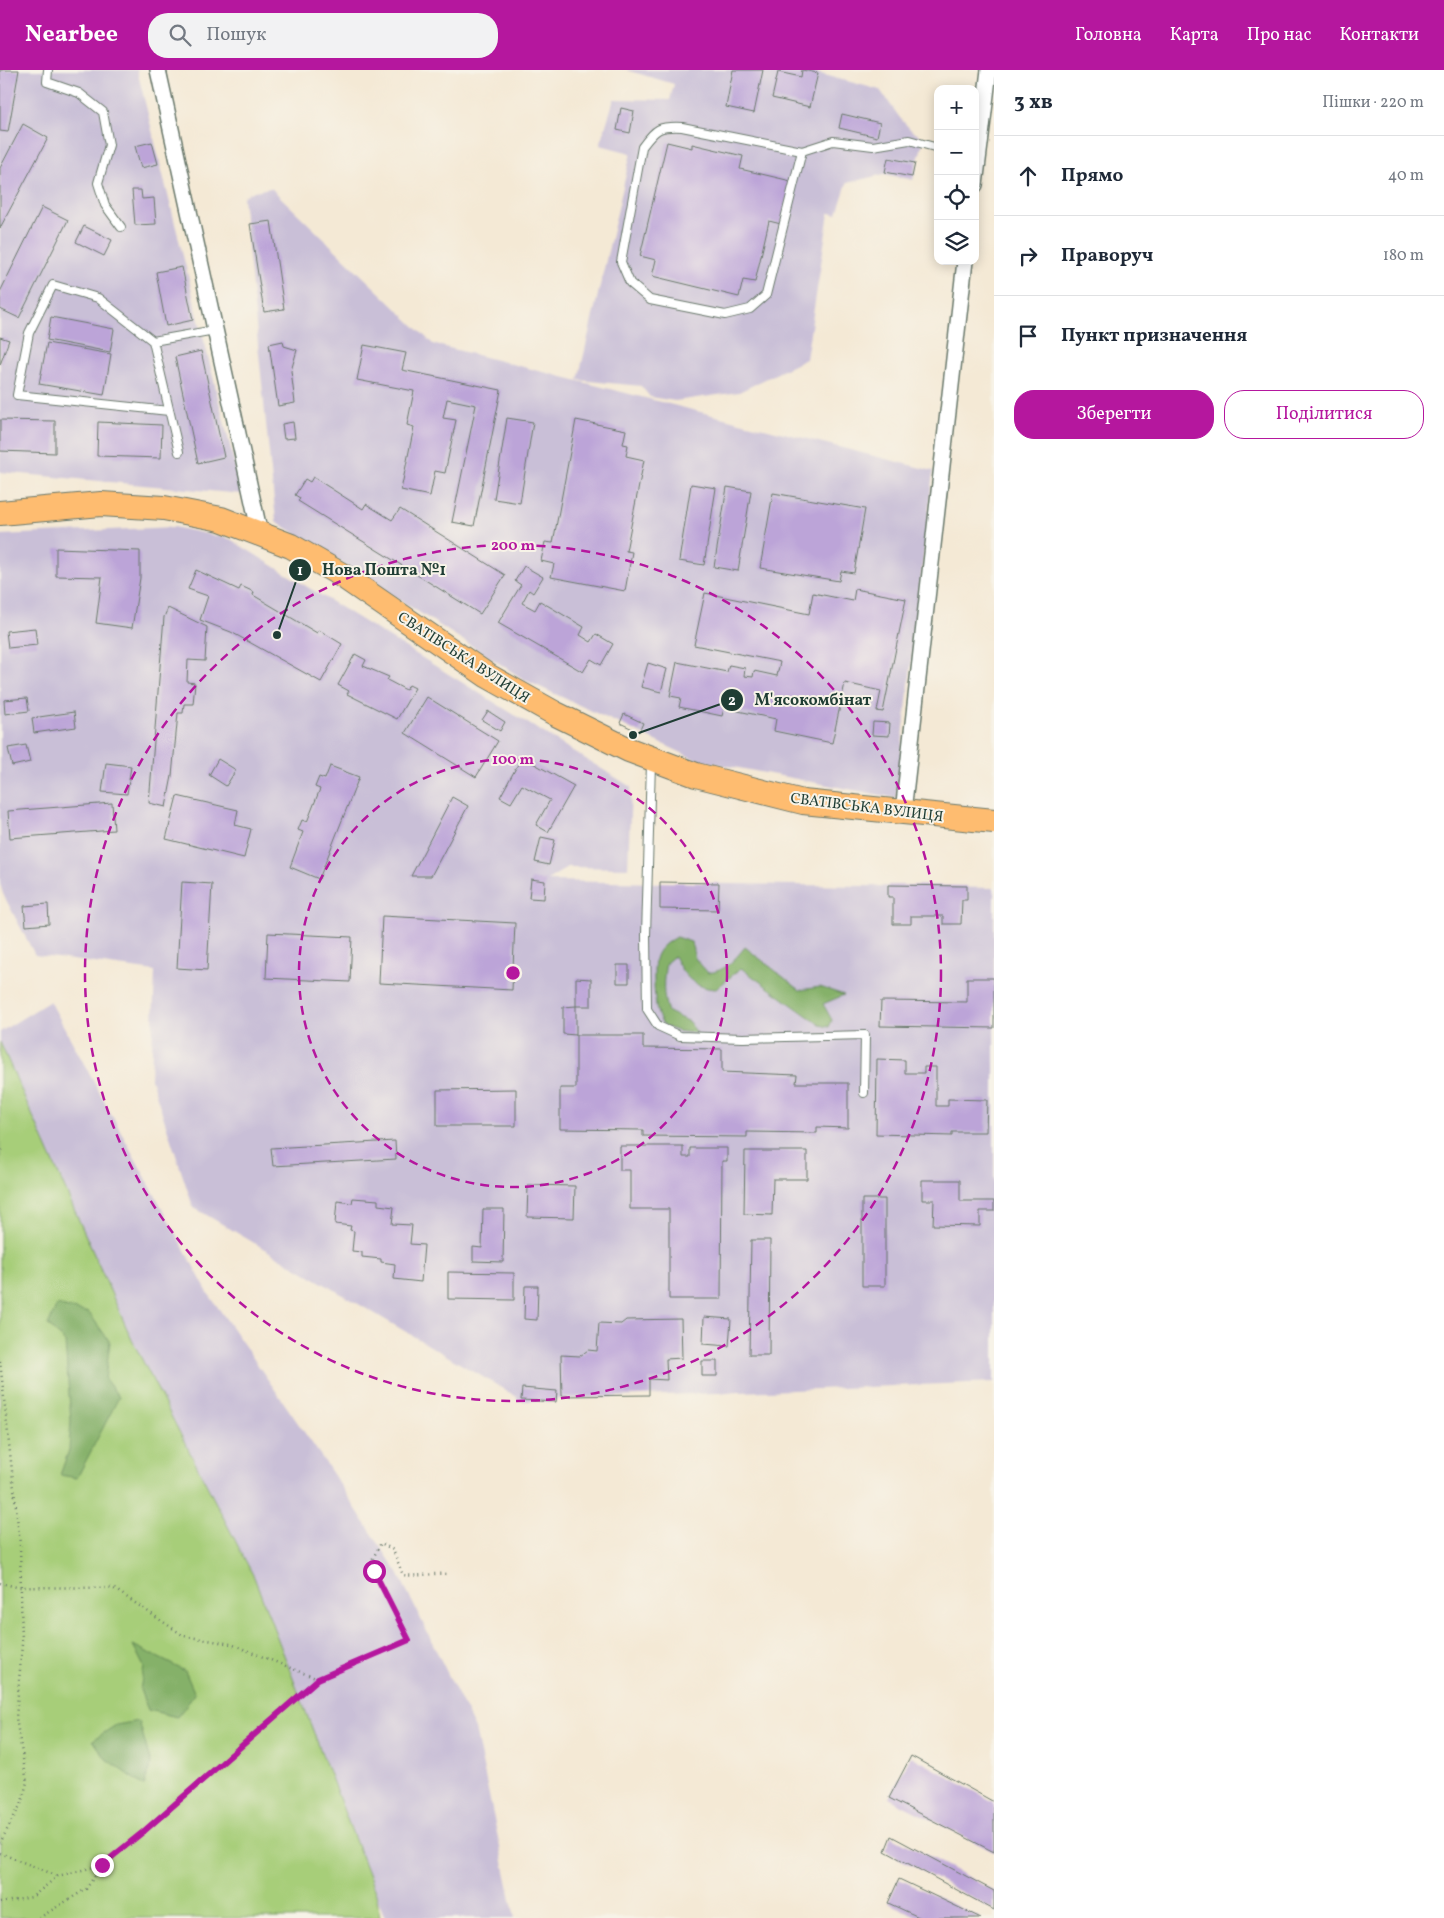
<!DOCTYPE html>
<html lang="uk">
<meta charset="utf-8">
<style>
body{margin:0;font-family:Vollkorn,serif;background:#f2f2f3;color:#1f2937}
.controls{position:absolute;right:15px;top:15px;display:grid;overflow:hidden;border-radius:10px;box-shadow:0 2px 12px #0003}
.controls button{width:45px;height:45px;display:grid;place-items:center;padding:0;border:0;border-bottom:1px solid #e0e1e3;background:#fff;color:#1f2937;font:25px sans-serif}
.stop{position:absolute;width:15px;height:15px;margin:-11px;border:4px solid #b5179e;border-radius:50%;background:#fff}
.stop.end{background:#b5179e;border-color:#fff;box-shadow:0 1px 5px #0008}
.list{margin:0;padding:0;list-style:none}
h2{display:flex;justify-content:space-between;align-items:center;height:65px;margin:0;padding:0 20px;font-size:21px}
h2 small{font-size:16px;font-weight:400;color:#747a83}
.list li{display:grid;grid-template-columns:32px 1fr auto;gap:15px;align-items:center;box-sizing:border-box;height:80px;padding:0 20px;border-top:1px solid #e0e1e3}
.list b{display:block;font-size:19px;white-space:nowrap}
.list em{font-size:16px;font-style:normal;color:#747a83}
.actions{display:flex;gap:10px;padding:15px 20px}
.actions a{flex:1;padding:11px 0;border:1px solid #b5179e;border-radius:20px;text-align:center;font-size:18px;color:#b5179e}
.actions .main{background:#b5179e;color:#fff}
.icon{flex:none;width:28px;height:28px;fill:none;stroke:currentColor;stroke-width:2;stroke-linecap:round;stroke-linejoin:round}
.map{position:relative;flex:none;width:994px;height:1848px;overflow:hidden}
header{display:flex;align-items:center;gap:30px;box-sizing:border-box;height:70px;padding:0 25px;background:#b5179e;color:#fff}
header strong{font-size:24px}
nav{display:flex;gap:28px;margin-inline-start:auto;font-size:18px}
.search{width:350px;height:45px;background:#f2f2f3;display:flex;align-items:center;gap:12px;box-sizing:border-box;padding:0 18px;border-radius:20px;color:#747a83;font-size:19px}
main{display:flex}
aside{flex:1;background:#fff}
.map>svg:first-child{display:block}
.industrial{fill:#c9bfd7}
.green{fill:#a7ce79;stroke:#638656}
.forest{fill:#85b169;stroke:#52774e}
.building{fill:#bca4d8}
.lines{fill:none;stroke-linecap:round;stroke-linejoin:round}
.service-casing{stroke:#6a796c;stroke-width:10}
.minor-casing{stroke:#6a796c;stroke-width:18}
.primary-casing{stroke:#6a796c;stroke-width:26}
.path{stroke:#6a796c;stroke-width:2.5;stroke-dasharray:1 4;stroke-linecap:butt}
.service{stroke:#fff;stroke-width:8}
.minor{stroke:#fff;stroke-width:15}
.primary{stroke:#febc70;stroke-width:24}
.route{stroke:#b5179e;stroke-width:6}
.ring{fill:none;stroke:#b5179e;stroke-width:2.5;stroke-dasharray:9 6}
.labels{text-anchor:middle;stroke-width:4;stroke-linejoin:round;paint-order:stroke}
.street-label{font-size:15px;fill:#1f3d34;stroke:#f7f3e8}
.centre{fill:#b5179e;stroke:#f7f3e8;stroke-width:2.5}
.ring-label{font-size:15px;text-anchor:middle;font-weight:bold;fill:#b5179e;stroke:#f7f3e8;stroke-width:4;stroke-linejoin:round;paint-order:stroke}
.leader{fill:none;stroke:#1f3d34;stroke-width:2}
.callout-dot{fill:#1f3d34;stroke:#f7f3e8;stroke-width:2}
.mark-label{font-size:15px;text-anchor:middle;font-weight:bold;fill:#fff}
.callout-label{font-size:16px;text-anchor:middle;font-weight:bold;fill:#1f3d34;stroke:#f7f3e8;stroke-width:4;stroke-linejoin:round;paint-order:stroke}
</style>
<header>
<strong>Nearbee</strong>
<div class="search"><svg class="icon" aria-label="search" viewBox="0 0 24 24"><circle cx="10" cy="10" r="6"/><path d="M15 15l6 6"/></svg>Пошук</div>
<nav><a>Головна</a><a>Карта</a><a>Про нас</a><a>Контакти</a></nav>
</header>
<main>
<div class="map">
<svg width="994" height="1848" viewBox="0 0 994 1848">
<rect width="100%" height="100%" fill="#f7f3e8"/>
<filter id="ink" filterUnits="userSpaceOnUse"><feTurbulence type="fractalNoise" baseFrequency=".02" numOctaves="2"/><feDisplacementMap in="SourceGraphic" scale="10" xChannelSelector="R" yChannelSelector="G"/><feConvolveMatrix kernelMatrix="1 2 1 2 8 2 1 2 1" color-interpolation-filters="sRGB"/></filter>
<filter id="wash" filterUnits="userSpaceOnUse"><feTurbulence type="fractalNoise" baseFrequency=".0096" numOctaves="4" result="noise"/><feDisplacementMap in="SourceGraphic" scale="20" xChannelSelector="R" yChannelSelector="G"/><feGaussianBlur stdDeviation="1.12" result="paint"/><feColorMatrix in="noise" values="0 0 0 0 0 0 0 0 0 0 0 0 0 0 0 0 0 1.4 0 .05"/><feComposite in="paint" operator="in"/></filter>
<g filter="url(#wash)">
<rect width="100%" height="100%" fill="#f4e9d5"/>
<path class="industrial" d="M0,0H137L242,424L0,402Z
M626,0H806L880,20L900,48L912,61L924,68L913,110L884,104L847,113L837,144L829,143L806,289L739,322L675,331L650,327L641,316L578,310L631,83L600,75L614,29L670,30L674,14Z
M271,118L433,274L933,401L896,728L697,690L525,610L276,451L243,127L254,121Z
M174,457L230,469L631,717L628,798L568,797L546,811L994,818V1312L517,1331V1327L193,1137L151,1009L155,901L35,885L3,824L0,814V465Z
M50,931L208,1223L327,1395L398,1503L475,1659L515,1848H385L254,1507L128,1262L0,1024V962Z"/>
<path class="green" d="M0,972L132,1270L254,1507L377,1827L380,1848H0Z"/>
<path class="forest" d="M676,867L691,872L695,888L708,903C726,901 734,890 745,877L800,920L820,917L844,925L823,934L832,950L829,957L820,955L741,898L716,919C693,918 683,905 674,886L666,893C663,910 662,925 668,942L689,952L697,963C685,962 672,962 663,954C653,945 653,902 655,889C658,878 667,872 676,867Z
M57,1235L89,1243L110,1272L105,1309L119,1327L77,1408L60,1405L69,1380L71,1351L65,1272L48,1255Z
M133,1575L185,1601L195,1624L177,1647L148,1640L140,1620L144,1597Z
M139,1651L151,1694L144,1716L106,1689L93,1670L116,1655Z"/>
<g id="blocks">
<path class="building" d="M0,0H19L8,62L0,61Z
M733,0H763L754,43L726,37Z
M802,0L818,3L810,37L772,28L778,2L801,7Z
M621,38L634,41L630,63L617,60Z
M842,44L880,53L877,67L839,58Z
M23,54L48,68L0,158V98Z
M152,72L158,94L141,98L135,76Z
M667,72L692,78V74L743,86L740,99L791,111L781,154L769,151L755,212L743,210L739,227L652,206L656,190L640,186Z
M888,88L915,93L912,107L885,102Z
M132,120H141L142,129L154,128L156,154L135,155Z
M42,137L68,150L19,248L0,239V222Z
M271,151L284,239L264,242L250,154Z
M84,156L112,170L104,186L76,172Z
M182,197L193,250L166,256L156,202Z
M51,247L114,259L110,282L47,270Z
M0,267L9,270L0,295Z
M283,271L284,276L297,280L291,301L295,333L278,336L269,274Z
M47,273L111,284L104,325L39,314Z
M364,275L406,283L402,300L501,320L474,456L452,452L476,335L447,329L443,348L456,350L445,403L435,401L430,426L401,420L414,357L407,355L414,321L357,310Z
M201,281L224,387L198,393L175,287Z
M507,348L533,352L520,433L494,429Z
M0,350L55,351V383L0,381Z
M576,350L626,360L623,374L628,375L626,386L644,390L626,481L632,482L625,521L551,507L554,494L541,491L545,472L553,473Z
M98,352L162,355L161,388L97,386Z
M293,352L295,368L284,369L282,354Z
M313,407L363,439L366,434L392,450L400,439L505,505L480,544L298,431L300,428L295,425L305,409L310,412Z
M691,414L716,418L704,495L679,491Z
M727,417L751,421L738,501L714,497Z
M773,423L865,439L854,503L841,501L839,511L760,498Z
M56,478L140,481V508L132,558L96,553L102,507L56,506Z
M524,496L543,507L533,523L529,520L522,533L535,540L540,531L584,557L580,565L591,572L596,564L613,574L601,595L591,589L583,602L498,553L521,515L515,511Z
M196,500L239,520L241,516L254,522L253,525L317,563L319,560L342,574L321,612L231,562L200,550L208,526L188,519Z
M855,519L906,529L883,642L877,641L881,621L845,613L832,673L774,661L776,649L724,638L722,646L679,637L681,628L670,626L677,592L727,602L729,595L745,598L744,606L753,607L754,601L777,606L780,592L694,575L705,523L809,544L813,523L853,531Z
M168,538L207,557L205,591L188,590L187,612L195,613L193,634H184L183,643H178L172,706L166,737L149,733L164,547Z
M35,558L37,575L8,578L6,561Z
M355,584L366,590L363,596L389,607L387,610L406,620L409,615L415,618L397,649L347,624L349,621L338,615Z
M648,593L667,599L661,622L641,617Z
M427,627L498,671L476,707L405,663Z
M27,628L29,641L5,644L4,630Z
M488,641L505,652L500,661L482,650Z
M74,642L76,657L34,663L32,648Z
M624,644L643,653L639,662L620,653Z
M873,652L890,653L889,666L872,665Z
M26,675L30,692L12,696L8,678Z
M522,687L574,716L548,762L536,755L550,730L522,715L511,733L500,727Z
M218,689L236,700L226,716L209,705Z
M106,693L131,696L127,724L102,722Z
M330,696L359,707L319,809L290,797L303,762L298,760L302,750L307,752L320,719L315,717L319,707L325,709Z
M177,726L238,740L235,755L251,759L244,788L166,769Z
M452,727L468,736L431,806H411Z
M112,733L114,760L10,768L8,741Z
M541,767L555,770L549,795L535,792Z
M531,809L545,811L544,829L529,828Z
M182,812L212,814L207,900L177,898Z
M660,812L719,813L718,840L660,839Z
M888,815L967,816V830H962L961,854H943V846H911V854H893V827H888Z
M48,834L49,854L26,856L24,836Z
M382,846L515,853L512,920L379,913Z
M268,863L352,867L350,912L266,908Z
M617,895H629V913H617Z
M576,908L591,909V936H576Z
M967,908H994V958L880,956L881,931L967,932Z
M576,936V965L563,964V937Z
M576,965H643V978L722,979V1002L797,1005L796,1013H848V1058L817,1057V1063L747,1062V1067L643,1066V1060L560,1059V1018H576Z
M877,989L905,990V1003H924V997H936V1036H948V1029L987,1030L986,1062H952V1066L876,1064Z
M516,1019V1056H437V1020Z
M395,1071L396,1089L273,1096L271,1078Z
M620,1076H683V1087H690V1078H727V1091H722L721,1229H669V1139H630V1100H620Z
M745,1081H807V1109H773L772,1145L744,1144Z
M922,1110H960V1131H994V1141H980V1156L933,1155L934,1130H922Z
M528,1115L575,1116L574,1148L527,1147Z
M353,1128L378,1130V1135L394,1137L392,1154L412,1155L410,1174L424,1175L421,1212L394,1209L395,1194L381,1192V1189L362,1187V1182L352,1181L354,1161L350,1160L351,1156L335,1154L337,1131L352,1133Z
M862,1129H885V1216H862Z
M483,1139H504L503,1192L473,1191V1177L482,1178Z
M751,1170H770L769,1285H749Z
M448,1202L514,1203V1230L448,1229Z
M525,1216H538L537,1250L524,1249Z
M704,1247L731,1249L729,1276L703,1274Z
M681,1249L682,1288L666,1289L667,1310L649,1309V1325L562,1326L561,1285L580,1286L588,1280L597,1281L599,1253L621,1254L626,1250Z
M702,1291H717V1306H702Z
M522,1318L557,1321L556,1332L521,1330Z
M911,1686L994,1732V1782L889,1728Z
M891,1766L994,1821V1840L885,1781Z
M899,1809L981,1848H921L888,1833Z"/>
</g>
</g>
<g filter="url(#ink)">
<use href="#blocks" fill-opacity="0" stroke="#6a796c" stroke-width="1"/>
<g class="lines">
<defs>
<path id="service" d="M48,0L47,12L79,23L103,42L109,75L98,113L105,135L121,157
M802,81L766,225L750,239L725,245L650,230L630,213L621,192L642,77C656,58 659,56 682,57L802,81L833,71L873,76L909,70L938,78
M153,271L98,228L53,215L29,263L17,325L169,341
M179,382L153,271L215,260
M651,693L646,865L647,939L658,956L680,966L743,968L865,965L864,1023"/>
<path id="minor" d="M158,0L260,464
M975,115L989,0
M903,742L965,191"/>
<path id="primary" d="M0,443L101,434L164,438L221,449L291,476L340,504L488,606L556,644L629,680L696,705L803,732L994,751"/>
</defs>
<use href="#service" class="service-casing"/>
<use href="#minor" class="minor-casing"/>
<use href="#primary" class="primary-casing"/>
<path class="path" d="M0,1085L2,1078
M0,1291L20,1474L22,1574L16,1648L27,1712L22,1732L0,1773
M0,1513L17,1517L113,1518L184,1566L231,1574L318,1609
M0,1783L58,1806
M0,1833L32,1827L58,1806L102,1795L143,1762L318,1609L409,1570L374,1501L373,1488L381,1473L393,1480L403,1505C416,1507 432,1503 447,1504
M39,1848L86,1819L102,1795"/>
<use href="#service" class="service"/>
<use href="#minor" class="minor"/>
<use href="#primary" class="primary"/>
</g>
</g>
<g class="lines" filter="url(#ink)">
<path class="route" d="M102,1795L143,1762L318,1609L409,1570L374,1501"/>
</g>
<g class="ring">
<circle cx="513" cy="903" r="214"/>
<circle cx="513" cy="903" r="428"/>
</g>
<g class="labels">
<g class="street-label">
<text transform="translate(464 587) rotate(33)" y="5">СВАТІВСЬКА ВУЛИЦЯ</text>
<text transform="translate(867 737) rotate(7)" y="5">СВАТІВСЬКА ВУЛИЦЯ</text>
</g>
</g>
<circle cx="513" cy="903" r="8" class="centre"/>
<g class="ring-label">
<text x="513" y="480">200 m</text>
<text x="513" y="694">100 m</text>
</g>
<path class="leader" d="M277 565L300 500M633 665L732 630"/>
<g class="callout-dot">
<circle cx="277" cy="565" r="5"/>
<circle cx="633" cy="665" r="5"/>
<circle cx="300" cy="500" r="12"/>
<circle cx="732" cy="630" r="12"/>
</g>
<g class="mark-label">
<text x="300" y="505">1</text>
<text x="732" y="635">2</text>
</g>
<g class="callout-label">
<text x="384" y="505">Нова Пошта №1</text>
<text x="813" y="635">М'ясокомбінат</text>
</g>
</svg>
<div class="controls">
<button>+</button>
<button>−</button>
<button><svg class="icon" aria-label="locate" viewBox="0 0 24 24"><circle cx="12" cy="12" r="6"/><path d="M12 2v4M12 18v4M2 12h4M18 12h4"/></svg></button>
<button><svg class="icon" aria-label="layers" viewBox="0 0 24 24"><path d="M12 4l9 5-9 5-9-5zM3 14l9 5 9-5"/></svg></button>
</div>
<div class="stop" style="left:374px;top:1501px"></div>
<div class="stop end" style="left:102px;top:1795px"></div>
</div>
<aside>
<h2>3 хв<small>Пішки · 220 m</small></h2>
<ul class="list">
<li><svg class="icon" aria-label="ahead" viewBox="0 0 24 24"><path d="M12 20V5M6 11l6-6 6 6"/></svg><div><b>Прямо</b></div><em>40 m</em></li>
<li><svg class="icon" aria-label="right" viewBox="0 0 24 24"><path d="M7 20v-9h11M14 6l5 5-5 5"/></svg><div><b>Праворуч</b></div><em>180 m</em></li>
<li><svg class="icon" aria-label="arrive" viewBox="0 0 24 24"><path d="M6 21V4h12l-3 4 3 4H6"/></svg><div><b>Пункт призначення</b></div></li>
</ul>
<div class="actions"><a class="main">Зберегти</a><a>Поділитися</a></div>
</aside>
</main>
